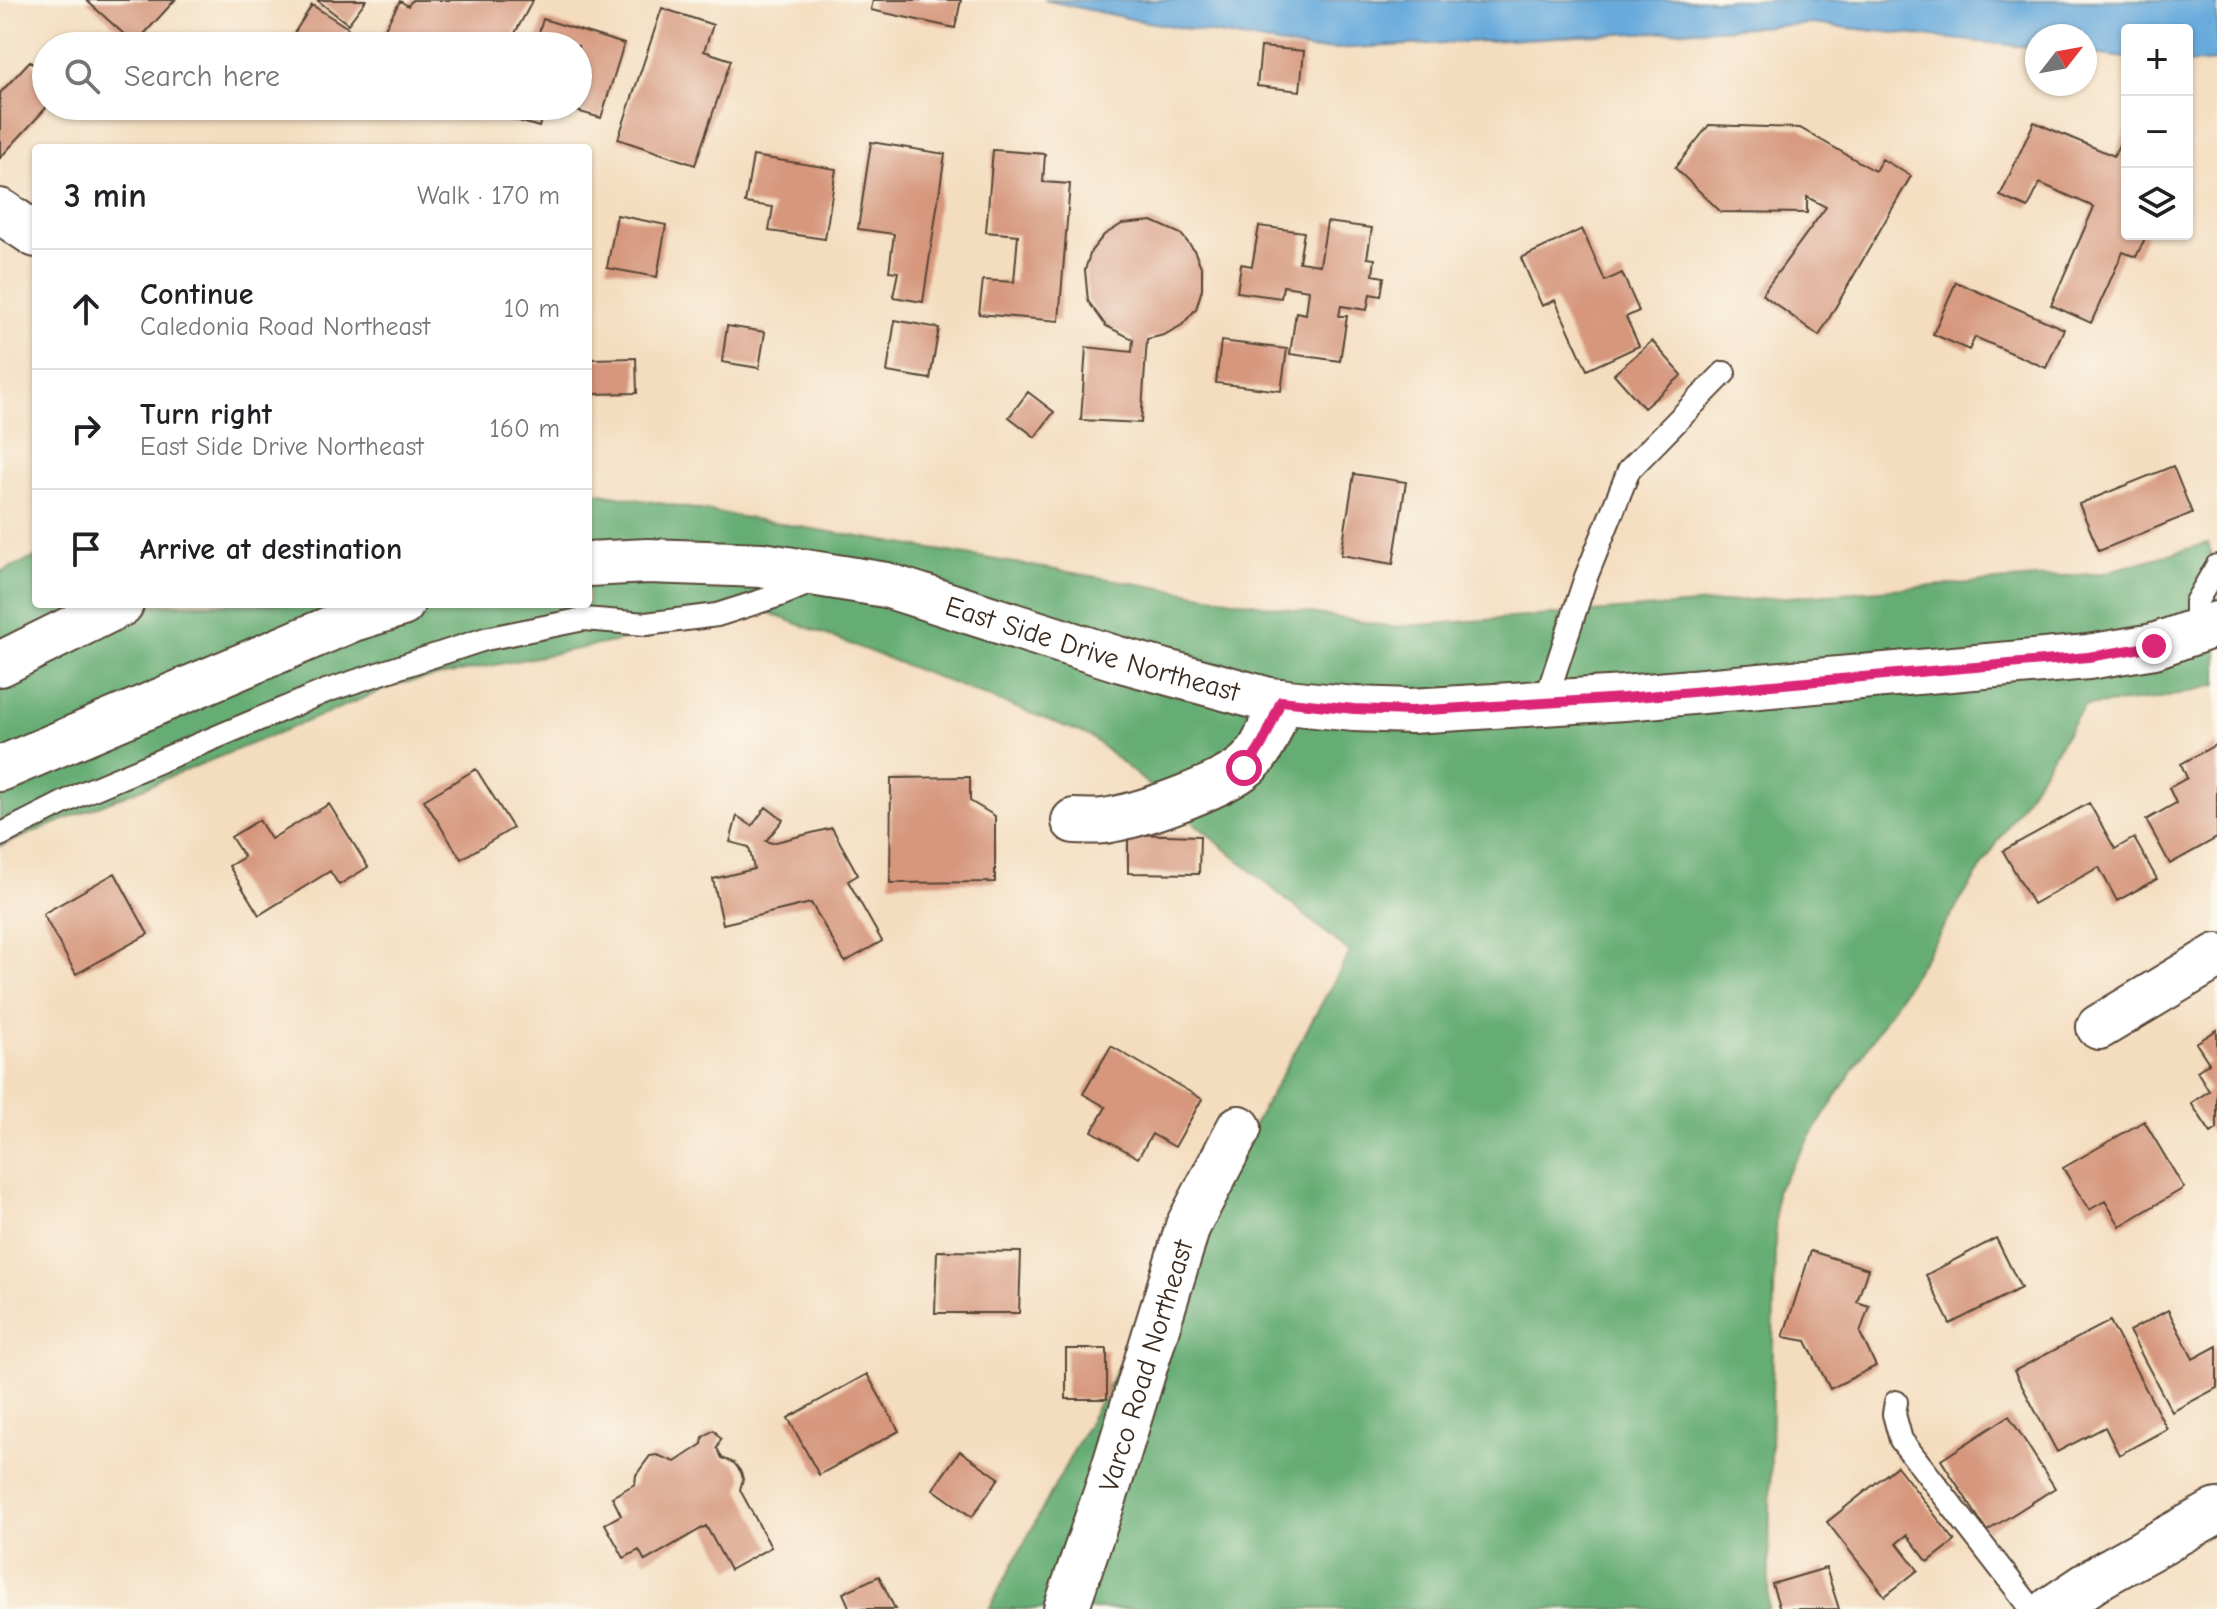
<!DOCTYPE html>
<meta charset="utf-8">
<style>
body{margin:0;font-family:"Comic Neue",sans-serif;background:#f6f6f6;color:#202124}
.controls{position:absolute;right:24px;top:24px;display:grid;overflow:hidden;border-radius:8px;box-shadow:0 2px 6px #0004}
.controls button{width:72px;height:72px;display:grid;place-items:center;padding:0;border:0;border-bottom:2px solid #e0e0e0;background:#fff;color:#202124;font:40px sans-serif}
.compass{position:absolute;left:2025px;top:24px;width:72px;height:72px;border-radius:50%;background:#fff;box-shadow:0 2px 6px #0004;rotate:59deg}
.stop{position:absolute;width:24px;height:24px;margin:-18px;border:6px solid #db2777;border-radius:50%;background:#fff}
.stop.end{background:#db2777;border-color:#fff;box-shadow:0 2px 8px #0008}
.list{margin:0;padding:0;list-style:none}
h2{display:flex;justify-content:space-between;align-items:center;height:104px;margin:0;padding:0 32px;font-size:34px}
h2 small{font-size:26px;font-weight:400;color:#757577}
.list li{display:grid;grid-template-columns:52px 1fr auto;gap:24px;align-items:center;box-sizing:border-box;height:120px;padding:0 32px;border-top:2px solid #e0e0e0}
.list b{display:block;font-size:30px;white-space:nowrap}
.list p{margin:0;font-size:26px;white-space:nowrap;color:#757577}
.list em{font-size:26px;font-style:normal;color:#757577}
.icon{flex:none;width:44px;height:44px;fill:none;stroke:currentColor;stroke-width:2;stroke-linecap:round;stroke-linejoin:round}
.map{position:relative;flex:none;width:2217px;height:1609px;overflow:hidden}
.search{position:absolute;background:#fff;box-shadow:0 2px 6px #0004;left:32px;top:32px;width:560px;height:88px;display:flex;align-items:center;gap:20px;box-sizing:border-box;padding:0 28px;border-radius:44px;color:#757577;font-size:30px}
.panel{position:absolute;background:#fff;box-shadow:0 2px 6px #0004;left:32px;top:144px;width:560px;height:464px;border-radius:8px}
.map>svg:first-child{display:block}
.forest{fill:#66ad74;stroke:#506c49;stroke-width:2}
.water{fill:#67aadc;stroke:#516a7d;stroke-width:2}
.building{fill:#d6977d}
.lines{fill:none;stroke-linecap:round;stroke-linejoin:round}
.lane-casing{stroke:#574536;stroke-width:26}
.street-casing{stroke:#574536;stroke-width:48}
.secondary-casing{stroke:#574536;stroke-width:48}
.lane{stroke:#fff;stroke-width:22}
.street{stroke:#fff;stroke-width:44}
.secondary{stroke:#fff;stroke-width:44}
.route{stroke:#db2777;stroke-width:10}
.labels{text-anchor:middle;stroke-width:6;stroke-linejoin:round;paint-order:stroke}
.street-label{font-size:28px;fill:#3b2a1e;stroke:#fbf7ec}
</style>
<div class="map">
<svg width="2217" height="1609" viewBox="0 0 2217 1609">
<rect width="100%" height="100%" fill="#fbf7ec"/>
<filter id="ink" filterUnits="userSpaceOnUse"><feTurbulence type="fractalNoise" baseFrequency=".0125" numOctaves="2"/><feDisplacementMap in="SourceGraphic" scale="16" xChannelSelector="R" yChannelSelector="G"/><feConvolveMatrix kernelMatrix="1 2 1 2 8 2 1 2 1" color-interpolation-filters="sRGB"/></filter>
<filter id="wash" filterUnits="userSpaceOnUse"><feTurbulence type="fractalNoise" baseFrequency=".006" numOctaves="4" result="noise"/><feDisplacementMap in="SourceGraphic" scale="32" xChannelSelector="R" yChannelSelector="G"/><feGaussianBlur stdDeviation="1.8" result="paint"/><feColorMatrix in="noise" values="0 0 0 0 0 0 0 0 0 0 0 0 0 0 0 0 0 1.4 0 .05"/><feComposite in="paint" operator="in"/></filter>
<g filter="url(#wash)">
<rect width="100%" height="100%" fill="#f4ddbf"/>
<path class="forest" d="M588,491L1393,627L2103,573L2208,543L2217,581V685L2156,699L2084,706L1776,1191L1768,1609H989L1128,1349L1350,953L1090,736L767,612L398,684L0,846V572L36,557V604H588Z"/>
<path class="water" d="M1044,0H2217V61L2187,63V30H2127V58L2085,53V36H2037V48L1811,24L1312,50L1136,20Z"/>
<g id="blocks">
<path class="building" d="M86,0H175L135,44Z
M317,0H366L348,24Z
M412,0H533L508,46H466L450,36L442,46L423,36L418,46H375L400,1L408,6Z
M873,0H961L955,28L871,10Z
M312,5L348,28L337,46H286Z
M662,8L713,25L704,51L731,60L695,165L618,139Z
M543,19L624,44L601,118L563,107L578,106V46H535Z
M1261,47L1304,51L1300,91L1257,86Z
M30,61L46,76V108L0,158V93Z
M516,106H546L539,127L512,119Z
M2034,122L2114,156L2127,127V234H2147L2136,257L2123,252L2091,323L2051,305L2094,207L2040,183L2028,208L2000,196Z
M1709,125L1800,128L1875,171L1882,159L1911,176L1819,336L1762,294L1826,207L1807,197V213L1721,212L1675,168Z
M871,142L945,154L923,302L893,297L898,272L889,271L894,234L858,229Z
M993,150L1045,154L1043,182L1070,184L1059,321L979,314L983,280L1014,282L1018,235L986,232Z
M753,156L836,169L825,239L769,231L773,207L745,203Z
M617,215L666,225L657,277L607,268Z
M1152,221L1181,234L1194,250L1202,269V289L1196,309L1182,325L1164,335L1147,339L1141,423L1081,420L1086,347L1132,352L1133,339L1106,326L1088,301L1085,270L1091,251L1104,235L1122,224Z
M1327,222L1372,228L1367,258L1375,259L1373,275L1384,277L1381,296L1370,294L1367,310L1341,306L1339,316H1347L1340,361L1290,354L1296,312L1306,314L1309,290L1283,286L1281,298L1237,292L1241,264L1252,266L1259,226L1304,232L1299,262L1320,265Z
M1582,229L1605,281L1622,273L1639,311L1626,317L1639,346L1587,370L1555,300L1542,306L1521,258Z
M1956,282L2064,329L2046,368L1975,337L1969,350L1933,334Z
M895,320L939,328L930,379L887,372Z
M727,326L765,332L759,368L722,362Z
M1221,341L1287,349L1281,391L1216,383Z
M1652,341L1682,375L1644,408L1614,374Z
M636,358L637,393L591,394V359Z
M1028,392L1054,412L1035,437L1009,417Z
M2173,466L2192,513L2099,551L2079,504Z
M1354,474L1406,482L1393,564L1341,555Z
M2217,744V838L2170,864L2146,820L2176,803L2169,788L2187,778L2181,764Z
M476,769L513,828L461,859L424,800Z
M970,777V801L995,816V882L890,883L891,778Z
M2089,803L2115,849L2134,838L2157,879L2117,901L2099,867L2033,904L2003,851Z
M329,804L368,867L339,885L330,871L259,915L229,866L244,857L231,837L259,820L271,839Z
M766,807L783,820L766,841L772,843L832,828L858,875L848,881L882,941L845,962L811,903L723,924L713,879L754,869L749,847L730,842L737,816L752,826Z
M1128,834L1200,836L1199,874L1128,873Z
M115,873L148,934L76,974L43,914Z
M2217,1030V1129L2211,1133L2191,1103L2209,1091L2197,1071L2209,1063L2196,1043Z
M1111,1046L1202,1099L1175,1147L1152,1134L1138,1158L1092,1131L1106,1107L1083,1094Z
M2144,1121L2184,1188L2120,1226L2105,1201L2089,1210L2063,1168Z
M1996,1238L2021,1288L1950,1324L1926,1275Z
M937,1251L1021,1252L1019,1313H935Z
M1811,1251L1868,1269L1857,1302L1869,1306L1860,1333L1876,1366L1830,1389L1806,1341L1783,1337Z
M2168,1310L2193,1359L2217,1346V1388L2172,1412L2129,1331Z
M2110,1321L2167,1429L2119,1455L2105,1427L2057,1452L2014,1371Z
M1066,1349H1107V1399H1066Z
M867,1374L899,1431L819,1475L788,1418Z
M2009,1416L2055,1488L1987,1531L1941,1460Z
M714,1430L721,1439L717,1448L722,1458L734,1463L741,1472L743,1479L740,1490L771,1547L730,1570L706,1526L645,1561L639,1550L624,1558L605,1524L621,1515L612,1497L635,1484L636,1475L650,1456L657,1455L675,1462L702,1444L703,1437Z
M960,1451L999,1478L972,1517L933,1489Z
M1897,1466L1955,1541L1928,1562L1907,1535L1897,1543L1918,1570L1885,1596L1827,1522Z
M1826,1568L1839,1609H1780L1772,1584Z
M879,1576L895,1609H850L843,1593Z"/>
</g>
</g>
<g filter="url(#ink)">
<use href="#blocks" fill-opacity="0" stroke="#574536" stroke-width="2"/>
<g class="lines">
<defs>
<path id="lane" d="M2196,632V602L2217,566
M1545,702L1586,577L1629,470L1724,373
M0,835L81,794L326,691L485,639L584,619L646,624L717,615L780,595L804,585L813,577
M1896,1402L1894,1414L1901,1440L2032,1609"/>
<g id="street">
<path d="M0,211L36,235"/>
<path d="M0,664L121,604"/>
<path d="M1074,821C1085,821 1099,823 1110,820C1143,814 1229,785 1251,761C1266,746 1273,720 1281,701"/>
<path d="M2099,1027L2217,956"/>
<path id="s1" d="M1066,1609L1109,1484L1188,1226L1239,1128"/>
<path d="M2051,1609L2102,1575L2217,1511"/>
</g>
<g id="secondary">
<path id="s2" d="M588,564L648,561L762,565L886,585L1118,659L1269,700L1354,709L1411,711L1624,698L2088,657L2154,646L2217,624"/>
<path d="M0,769L353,619L402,604"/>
</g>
</defs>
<use href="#lane" class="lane-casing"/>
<use href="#street" class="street-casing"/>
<use href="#secondary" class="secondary-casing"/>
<use href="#lane" class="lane"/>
<use href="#street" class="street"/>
<use href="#secondary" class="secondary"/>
</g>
</g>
<g class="lines" filter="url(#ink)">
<path class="route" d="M1244,768C1263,751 1271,724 1281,701L1354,709L1411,711L1624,698L2088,657L2154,646"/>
</g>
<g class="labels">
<g class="street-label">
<text dy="10" stroke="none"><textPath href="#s2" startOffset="516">East Side Drive Northeast</textPath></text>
<text dy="10" stroke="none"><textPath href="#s1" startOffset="256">Varco Road Northeast</textPath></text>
</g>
</g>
</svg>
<div class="controls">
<button>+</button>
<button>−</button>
<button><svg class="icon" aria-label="layers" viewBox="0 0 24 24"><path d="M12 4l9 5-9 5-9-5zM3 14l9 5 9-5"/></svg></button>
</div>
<svg class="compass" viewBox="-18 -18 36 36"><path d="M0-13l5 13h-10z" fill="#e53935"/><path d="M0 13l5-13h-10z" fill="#757577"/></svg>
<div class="stop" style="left:1244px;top:768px"></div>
<div class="stop end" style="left:2154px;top:646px"></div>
<div class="search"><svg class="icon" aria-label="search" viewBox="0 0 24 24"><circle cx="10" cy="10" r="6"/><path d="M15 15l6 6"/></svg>Search here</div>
<section class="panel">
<h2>3 min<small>Walk · 170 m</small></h2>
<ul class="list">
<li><svg class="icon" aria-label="ahead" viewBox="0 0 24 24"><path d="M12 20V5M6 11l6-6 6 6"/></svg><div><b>Continue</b><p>Caledonia Road Northeast</p></div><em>10 m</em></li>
<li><svg class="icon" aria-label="right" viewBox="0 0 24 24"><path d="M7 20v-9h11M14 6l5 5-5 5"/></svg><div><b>Turn right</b><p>East Side Drive Northeast</p></div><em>160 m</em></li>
<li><svg class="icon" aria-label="arrive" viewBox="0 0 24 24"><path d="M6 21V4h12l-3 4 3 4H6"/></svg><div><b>Arrive at destination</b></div></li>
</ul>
</section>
</div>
